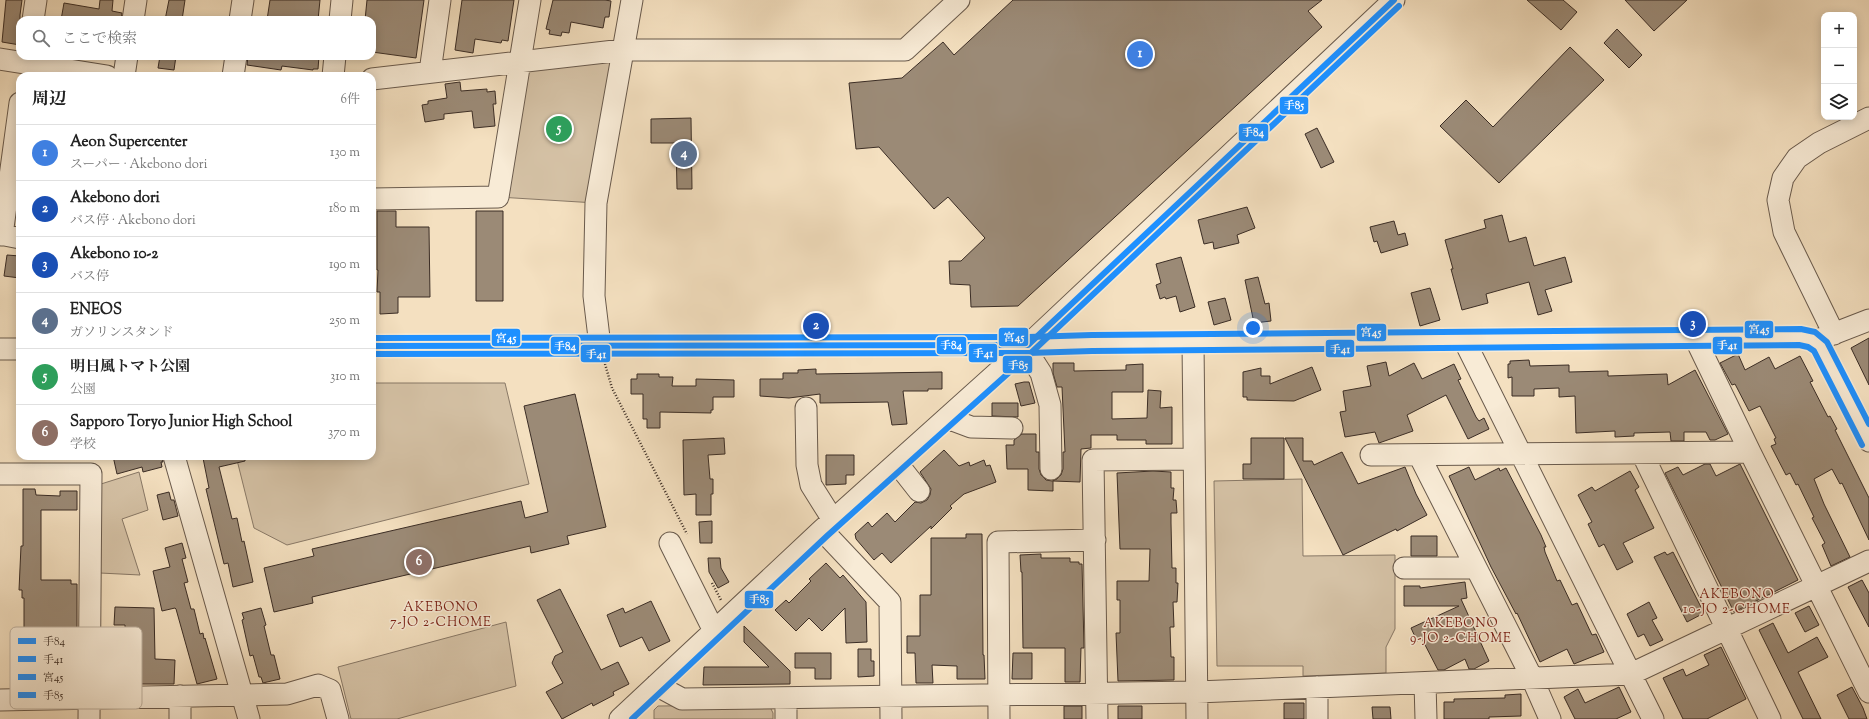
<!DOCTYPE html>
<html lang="ja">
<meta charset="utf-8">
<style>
body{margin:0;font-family:"Sorts Mill Goudy","Noto Serif JP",serif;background:#f2f2f2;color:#222}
.controls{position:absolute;right:12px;top:12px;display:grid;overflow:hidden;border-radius:8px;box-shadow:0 2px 10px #0003}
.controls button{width:36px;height:36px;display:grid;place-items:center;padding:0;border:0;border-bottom:1px solid #e0e0e0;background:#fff;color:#222;font:20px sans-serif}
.you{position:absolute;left:1253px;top:328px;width:14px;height:14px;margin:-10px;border:3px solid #fff;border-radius:50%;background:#1a73e8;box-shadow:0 0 0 6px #1a73e833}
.badge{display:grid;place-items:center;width:26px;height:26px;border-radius:50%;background:#111827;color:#fff;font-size:13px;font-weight:700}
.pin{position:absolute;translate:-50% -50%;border:2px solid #fff;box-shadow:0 1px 4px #0006}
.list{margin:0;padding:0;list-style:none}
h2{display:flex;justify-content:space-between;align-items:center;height:52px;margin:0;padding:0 16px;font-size:17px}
h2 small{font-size:13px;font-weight:400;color:#767676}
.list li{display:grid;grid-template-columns:26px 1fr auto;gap:12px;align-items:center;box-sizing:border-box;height:56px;padding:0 16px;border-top:1px solid #e0e0e0}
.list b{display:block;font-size:15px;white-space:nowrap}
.list p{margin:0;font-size:13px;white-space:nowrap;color:#767676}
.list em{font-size:13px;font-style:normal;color:#767676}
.icon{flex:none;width:22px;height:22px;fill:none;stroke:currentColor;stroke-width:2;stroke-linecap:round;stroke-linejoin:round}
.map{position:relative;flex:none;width:1869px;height:719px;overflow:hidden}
.search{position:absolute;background:#fff;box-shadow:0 2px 10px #0003;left:16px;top:16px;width:360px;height:44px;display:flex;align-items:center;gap:10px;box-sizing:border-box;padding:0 14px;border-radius:12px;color:#767676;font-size:15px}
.panel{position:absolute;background:#fff;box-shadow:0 2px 10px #0003;left:16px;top:72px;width:360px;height:388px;border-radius:12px}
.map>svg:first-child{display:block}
.green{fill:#d5c2a6;stroke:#887866}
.building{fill:#9b8a76;stroke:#3b2d25}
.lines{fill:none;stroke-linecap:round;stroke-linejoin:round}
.minor-casing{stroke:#695a4c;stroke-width:23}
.path{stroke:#3b2d25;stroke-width:2.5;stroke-dasharray:1 2;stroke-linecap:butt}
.minor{stroke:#f8ebd6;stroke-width:21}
.bus-1-casing{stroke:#f8ebd6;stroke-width:9}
.bus-2-casing{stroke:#f8ebd6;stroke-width:9}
.bus-3-casing{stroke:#f8ebd6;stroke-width:9}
.bus-4-casing{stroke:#f8ebd6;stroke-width:9}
.bus-1{stroke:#1e90ff;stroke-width:6}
.bus-2{stroke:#1e90ff;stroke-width:6}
.bus-3{stroke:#1e90ff;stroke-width:6}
.bus-4{stroke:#1e90ff;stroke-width:6}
.labels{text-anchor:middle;stroke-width:3;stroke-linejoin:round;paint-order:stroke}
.neighbourhood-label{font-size:13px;letter-spacing:1px;fill:#7a1f14;stroke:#f8ebd6}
.key{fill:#f8ebd6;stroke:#bfb2a1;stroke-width:1}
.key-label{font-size:11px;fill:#3b2d25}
.line-badge{stroke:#f8ebd6;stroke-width:1.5}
.badge-label{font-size:11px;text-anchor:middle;font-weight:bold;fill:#fff}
</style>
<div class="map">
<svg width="1869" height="719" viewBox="0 0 1869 719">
<rect width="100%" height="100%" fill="#f4e0c0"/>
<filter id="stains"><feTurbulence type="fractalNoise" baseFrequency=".005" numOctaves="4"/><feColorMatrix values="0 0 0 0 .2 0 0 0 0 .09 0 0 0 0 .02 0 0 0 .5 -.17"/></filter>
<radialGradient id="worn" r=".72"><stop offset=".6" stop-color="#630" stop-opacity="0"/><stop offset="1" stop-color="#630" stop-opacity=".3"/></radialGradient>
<path class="green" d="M623,50L596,203L498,197L521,62Z
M372,383H505L529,484L287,545L254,528L236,456H372Z
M139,472L148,510L122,519L140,575L100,573L101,484Z
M1302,479L1303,556L1395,555V629L1386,647V673L1303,676V666H1217L1214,481Z
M506,622L516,686L397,719H351L338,667Z
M769,705L773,713V719H654V710L658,706Z"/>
<path class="building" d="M6,0H22L20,15V45L2,42Z
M100,0H113L112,11L122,13L121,20H61L64,3L99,9Z
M169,0H185L182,20H165Z
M270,0H320L318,20H267Z
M367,0H424L416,58L372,52V20H365Z
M462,0H514L508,41L502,40L501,43L475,39L473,53L455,50Z
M553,0H605L611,1L609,17H605L603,28L571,22L569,33L562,32L561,36L549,34L550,30L546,29Z
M1013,0H1322L1308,11L1322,27L1018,306L971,307L970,285L950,284L949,261H961L985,238L948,197L934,209L879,147L856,149L849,83L902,78L943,42L954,55Z
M1527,0H1563L1577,12L1561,30Z
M1625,0H1687L1654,31Z
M1617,29L1642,55L1629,68L1604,43Z
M1570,47L1604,80L1499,183L1440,126L1466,100L1493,127Z
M160,56H176L174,70L158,68Z
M248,56H319L318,69H313V70L282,66L281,70L247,65Z
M460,82L461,91L487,89V92L495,91L496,104H493L495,126L474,128L472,111L444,114V119L425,122L422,105L428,104V101L447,98L445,84Z
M691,118L692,189H677L676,143H651V119Z
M1317,128L1334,162L1321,168L1305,134Z
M1247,207L1255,228L1237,235L1239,243L1214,249L1213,242L1204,244L1198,220Z
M377,211H396V227H429L430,297H398V313L380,314V292H377L378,270H377Z
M476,211H503V301H476Z
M1502,215L1509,242L1526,237L1534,266L1565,257L1572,282L1545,290L1552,311L1538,315L1529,282L1486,294L1488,303L1462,310L1451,269H1453L1445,240L1486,228L1484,220Z
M1394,221L1398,235L1405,233L1408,245L1381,253L1377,241L1374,242L1370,227Z
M7,255L20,256V278L4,276Z
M1181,257L1195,307L1180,312L1176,296L1166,299L1165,297L1160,299L1156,285L1161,283L1156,264Z
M1258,277L1265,304L1269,303L1271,321L1254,323L1245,280Z
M1430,288L1440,320L1420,326L1411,293Z
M1225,298L1231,320L1214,325L1208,302Z
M1869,338V385L1851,348Z
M1738,354L1745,370L1769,357L1775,369L1800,356L1813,381L1810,382L1828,417L1830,416L1837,429L1835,430L1869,498V540L1842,483L1840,484L1832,469L1814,479L1824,504L1850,557L1831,566L1822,545L1825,543L1812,518L1814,517L1798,484L1796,485L1790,473L1786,475L1771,446L1776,444L1774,439L1776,438L1760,406L1749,411L1735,384L1732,385L1720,363Z
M1529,360L1530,366L1569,365V372L1608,371V376L1667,374L1668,385L1695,370L1728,434L1715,440H1710L1706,432H1684V441H1671L1670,432L1634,433V436L1615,437V431L1576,433L1575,396L1559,397V388L1534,389V396H1512V377L1508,378V364H1510V361Z
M1386,362L1389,376L1414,363L1422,379L1454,364L1461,379L1458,380L1476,417L1479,421L1484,418L1489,429L1468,439L1446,395L1407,415L1413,431L1379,443L1375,432L1345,437L1340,412L1346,411L1343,391L1371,386L1367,366Z
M1053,363H1074V371L1126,370V365L1143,364V392H1112V419L1147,418L1148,390L1161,391L1160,408L1172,407V444H1146V440H1117V435H1091V448L1081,449L1080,482L1053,481V491L1028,490V469H1007L1006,445H1014V440L1022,434H1036V452H1039V469L1041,475L1046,480L1052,481L1057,479L1061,475L1063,469V452H1065L1062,387H1057L1053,373Z
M1312,367L1321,390L1294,401L1247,400V397H1243V372L1261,368V376H1270V384Z
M816,369V374L942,372V389H928V391H903L907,424L892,425L888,402L820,403V394L789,398L760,396V379H783V373H798V370Z
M637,374H659V377H673L672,386H696V379L734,380V397H713V410H711V413L660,412V428H647V419H643V394H631V379H637Z
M1024,382H1029L1035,403L1021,406L1015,384Z
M575,394L606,527L567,536L569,544L531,553L530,546L312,597L313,603L274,612L264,568L314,556L312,549L521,501L525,518L548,512L524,406Z
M992,403H1018V417L992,416Z
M724,438L725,454L708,455L710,479H713V494H711V515H696V494L684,495L683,440Z
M1251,438H1284V479H1243V464H1251Z
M1285,438H1303V461H1312L1314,465L1342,452L1358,484L1405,467L1416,494L1427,515L1397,531L1396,529L1343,555Z
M944,450L959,466L969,462L970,466L984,460L986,466L990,465L996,482L964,494L950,506L952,508L931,529V526L891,563L882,553L874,560L856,539L855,534L868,522L872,527L887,513L895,522L915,502L921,503L927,500L930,495L931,489L920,472Z
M826,455H854V475H846V484L826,485Z
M113,456H162L163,462H161L162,467L143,472L142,467L117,474Z
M210,456H245V461L219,467L232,519L237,518L242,542L244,541L253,582L233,587L228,563L224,564L206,489L209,488L203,458Z
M1705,464H1710L1716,476L1740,464L1798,580L1734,612L1665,473L1678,467L1683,475Z
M1469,467L1475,480L1499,468L1500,471L1506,468L1541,535L1546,547H1544L1545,552L1557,581L1560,580L1572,605L1577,603L1592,635L1596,634L1604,652L1574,664L1567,649L1540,662L1517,613L1516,614L1491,567L1449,476Z
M1153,471L1171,472V488H1174L1173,500H1176L1177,513H1171V523L1172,568H1176V583H1178L1177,602H1173L1174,627H1170L1171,657H1174V680L1118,681L1116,633H1120V600H1117V581H1149L1150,549H1120L1117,473Z
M1630,471L1639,487L1635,490L1654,528L1623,543L1633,562L1617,570L1604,544L1599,547L1588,524L1592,522L1578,495L1592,487L1595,491Z
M23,489H35L36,495L60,496V491H77V510H41V580H71V584H77V629H71V663H77V682H39V686H20V634H24V598H22V590H19L21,546H23Z
M169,492L171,500H174L178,516L163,520L157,495Z
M712,521V543H700L699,522Z
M966,534H982L983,655H984L985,679H957V666L932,665L933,683H916L915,653H907V636H920V595H931V538H966Z
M1411,536H1437V556H1411Z
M182,543L186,558L182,559L188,582L184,583L191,609H194L200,634L203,633L204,639L205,638L217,679L197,684L176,609L175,608L162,611L153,571L170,567L165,548Z
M1665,552L1667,555L1673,552L1704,613L1687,622L1654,557Z
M1041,554V558H1070V562H1079V564H1082L1084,648H1081L1080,682H1065V648H1023L1022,572H1021L1020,555Z
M708,558H720L721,568L729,582L718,588L709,572Z
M826,563L840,578L843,575L866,602L867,642L846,643L845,608L822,631L809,618L796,631L775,610L786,600L789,603L811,581L809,579Z
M1862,580L1869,593V627L1848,587Z
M1465,582L1467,598L1461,599L1489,661L1474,669H1469L1465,659L1444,670H1438L1422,639L1417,641L1411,628L1459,606H1404V586H1420V588Z
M560,589L601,670L618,662L629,684L613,692L614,695L593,706L592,703L562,719L546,692L563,683L552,663L555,656L563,652L537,600Z
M651,601L670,641L649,651L642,637L620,647L607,615L623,608L625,613Z
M1649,602L1657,618L1652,620L1663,640L1650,646L1644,634L1638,637L1627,614Z
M1809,606L1819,625L1805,632L1795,613Z
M115,607L154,608L155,659L175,660L174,684H123V680H109V659H126L125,625H114Z
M261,608L266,625L264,626L271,655H274L280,679L267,682L263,683L261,677H259L253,655L250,656L242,620L244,619L242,613Z
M1773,623L1788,653L1817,637L1828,657L1798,672L1821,719H1803L1759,630Z
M744,626L790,671V684L703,685L704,667H769L744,642Z
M1721,647L1746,699L1707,719H1683L1663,678L1683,669L1686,676L1709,665L1704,655Z
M858,649H871V661H874V676L858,677Z
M795,653H831V679H815V668H795Z
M1013,653H1032V679H1012Z
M1619,687L1631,712L1616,719H1575L1564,697L1578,689L1585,703Z
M1852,687L1863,708L1867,719H1849L1837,695Z
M1521,694V716L1489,717V719H1444V702H1454V699L1505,698V695Z
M1284,703H1304V719H1284Z
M1064,706H1082V719H1064Z
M1118,706H1142V719H1118Z
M1372,707H1390L1391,719H1373Z"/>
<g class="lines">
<defs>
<path id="minor" d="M33,20L36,0
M133,20L136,0
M240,20L243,0
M340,20L342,0
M0,59L107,76
M430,72L440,0
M124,76L127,56
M233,76L236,56
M333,76L335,56
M372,79L623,50H905L959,0
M372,199L498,197L530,0
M0,234L20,238
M2,235L20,103
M1834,334L1784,232L1778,200L1783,178L1797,158L1819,143L1869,118
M1695,338L1750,452L1869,692
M1820,339L1869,320
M1464,340L1653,719
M1193,342L1197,719
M372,346L1028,345L1092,343L1800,337L1811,339L1820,346L1869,441
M600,346L594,296L596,203L632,0
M1025,348L1041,373L1050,405L1051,469
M0,349H20
M806,408L807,465L811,485L833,520
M947,418L971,427L1012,428
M1642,453L1770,719
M1371,455L1750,452
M1419,455L1532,678L1550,719
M174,456L249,719
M897,463L919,491
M0,474H91L89,719
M822,530L890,602L891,719
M670,543L714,631
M1404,568H1476
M1425,683L1426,719
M656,685L682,699L1197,692L1631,674L1869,561
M1317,687V719
M0,700L287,694L318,685L330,690L338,719
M180,719V696
M620,719L822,530L1028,345L1394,0
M786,719V698
M999,719L998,542L1095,540
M1097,719L1093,460L1194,459"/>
</defs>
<use href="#minor" class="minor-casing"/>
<path class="path" d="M605,364L612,388L687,534
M712,583L721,600"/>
<use href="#minor" class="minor"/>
<defs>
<path id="bus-1" d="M372,346L1028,345L1394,0"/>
<path id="bus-2" d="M372,354L1028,353L1092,351L1799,345L1808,347L1814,351L1862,445"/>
<path id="bus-3" d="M372,338L1028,337L1092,335L1801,329L1815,332L1827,342L1869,424"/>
<path id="bus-4" d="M632,719L827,536L1033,351L1399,6"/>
</defs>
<use href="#bus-1" class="bus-1-casing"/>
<use href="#bus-2" class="bus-2-casing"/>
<use href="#bus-3" class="bus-3-casing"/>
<use href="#bus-4" class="bus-4-casing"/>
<use href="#bus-1" class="bus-1"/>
<use href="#bus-2" class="bus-2"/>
<use href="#bus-3" class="bus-3"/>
<use href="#bus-4" class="bus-4"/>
</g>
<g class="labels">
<g class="neighbourhood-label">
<text x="1737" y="598">AKEBONO<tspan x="1737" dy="15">10-JO 2-CHOME</tspan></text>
<text x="441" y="611">AKEBONO<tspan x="441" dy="15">7-JO 2-CHOME</tspan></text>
<text x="1461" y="627">AKEBONO<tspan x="1461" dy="15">9-JO 2-CHOME</tspan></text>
</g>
</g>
<rect x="10" y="627" width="132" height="82" rx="6" class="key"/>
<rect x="18" y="638" width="18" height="6" fill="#1e90ff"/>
<rect x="18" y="656" width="18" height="6" fill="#1e90ff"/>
<rect x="18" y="674" width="18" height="6" fill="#1e90ff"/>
<rect x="18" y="692" width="18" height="6" fill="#1e90ff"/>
<g class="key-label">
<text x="43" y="645">手84</text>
<text x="43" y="663">手41</text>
<text x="43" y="681">宮45</text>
<text x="43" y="699">手85</text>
</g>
<g class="line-badge">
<rect x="1279" y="96" width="30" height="19" rx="4" fill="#1e90ff"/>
<rect x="1238" y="123" width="31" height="19" rx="4" fill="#1e90ff"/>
<rect x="1744" y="320" width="30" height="19" rx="4" fill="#1e90ff"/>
<rect x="1356" y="323" width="31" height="19" rx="4" fill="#1e90ff"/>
<rect x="998" y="327" width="31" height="20" rx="4" fill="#1e90ff"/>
<rect x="491" y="328" width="30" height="19" rx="4" fill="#1e90ff"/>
<rect x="936" y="336" width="31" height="19" rx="4" fill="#1e90ff"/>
<rect x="1712" y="336" width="31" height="19" rx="4" fill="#1e90ff"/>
<rect x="550" y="336" width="30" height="19" rx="4" fill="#1e90ff"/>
<rect x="1325" y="339" width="30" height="19" rx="4" fill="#1e90ff"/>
<rect x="968" y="343" width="30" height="20" rx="4" fill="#1e90ff"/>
<rect x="580" y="344" width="31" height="19" rx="4" fill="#1e90ff"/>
<rect x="1002" y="355" width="31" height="19" rx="4" fill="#1e90ff"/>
<rect x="744" y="590" width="30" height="19" rx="4" fill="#1e90ff"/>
</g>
<g class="badge-label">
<text x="1294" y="109">手85</text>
<text x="1253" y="136">手84</text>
<text x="1759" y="333">宮45</text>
<text x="1371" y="336">宮45</text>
<text x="1014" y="341">宮45</text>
<text x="506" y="342">宮45</text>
<text x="951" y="349">手84</text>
<text x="1727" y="349">手41</text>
<text x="565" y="350">手84</text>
<text x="1340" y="353">手41</text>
<text x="983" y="357">手41</text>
<text x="596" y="358">手41</text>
<text x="1018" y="369">手85</text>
<text x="759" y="603">手85</text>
</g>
<rect width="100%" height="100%" filter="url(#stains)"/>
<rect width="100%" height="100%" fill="url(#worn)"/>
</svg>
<div class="controls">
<button>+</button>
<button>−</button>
<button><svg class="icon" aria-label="layers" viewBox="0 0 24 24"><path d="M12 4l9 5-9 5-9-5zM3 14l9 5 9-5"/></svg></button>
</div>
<div class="you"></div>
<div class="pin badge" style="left:1140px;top:54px;background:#3f7fe0">1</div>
<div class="pin badge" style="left:816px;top:326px;background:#1a4fb4">2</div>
<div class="pin badge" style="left:1693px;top:324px;background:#1a4fb4">3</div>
<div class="pin badge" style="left:684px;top:154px;background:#5c6f8a">4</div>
<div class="pin badge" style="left:559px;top:129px;background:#2e9e5b">5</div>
<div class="pin badge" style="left:419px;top:562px;background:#8d6e63">6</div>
<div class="search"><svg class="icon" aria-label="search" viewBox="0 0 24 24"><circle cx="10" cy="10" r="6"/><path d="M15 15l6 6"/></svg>ここで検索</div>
<section class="panel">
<h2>周辺<small>6件</small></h2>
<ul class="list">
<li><span class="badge" style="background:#3f7fe0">1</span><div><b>Aeon Supercenter</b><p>スーパー · Akebono dori</p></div><em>130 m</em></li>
<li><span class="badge" style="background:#1a4fb4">2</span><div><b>Akebono dori</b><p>バス停 · Akebono dori</p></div><em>180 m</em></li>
<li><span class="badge" style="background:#1a4fb4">3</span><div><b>Akebono 10-2</b><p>バス停</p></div><em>190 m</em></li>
<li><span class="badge" style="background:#5c6f8a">4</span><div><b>ENEOS</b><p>ガソリンスタンド</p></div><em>250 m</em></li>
<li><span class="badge" style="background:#2e9e5b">5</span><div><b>明日風トマト公園</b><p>公園</p></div><em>310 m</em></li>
<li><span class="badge" style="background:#8d6e63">6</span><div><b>Sapporo Toryo Junior High School</b><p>学校</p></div><em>370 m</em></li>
</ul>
</section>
</div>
